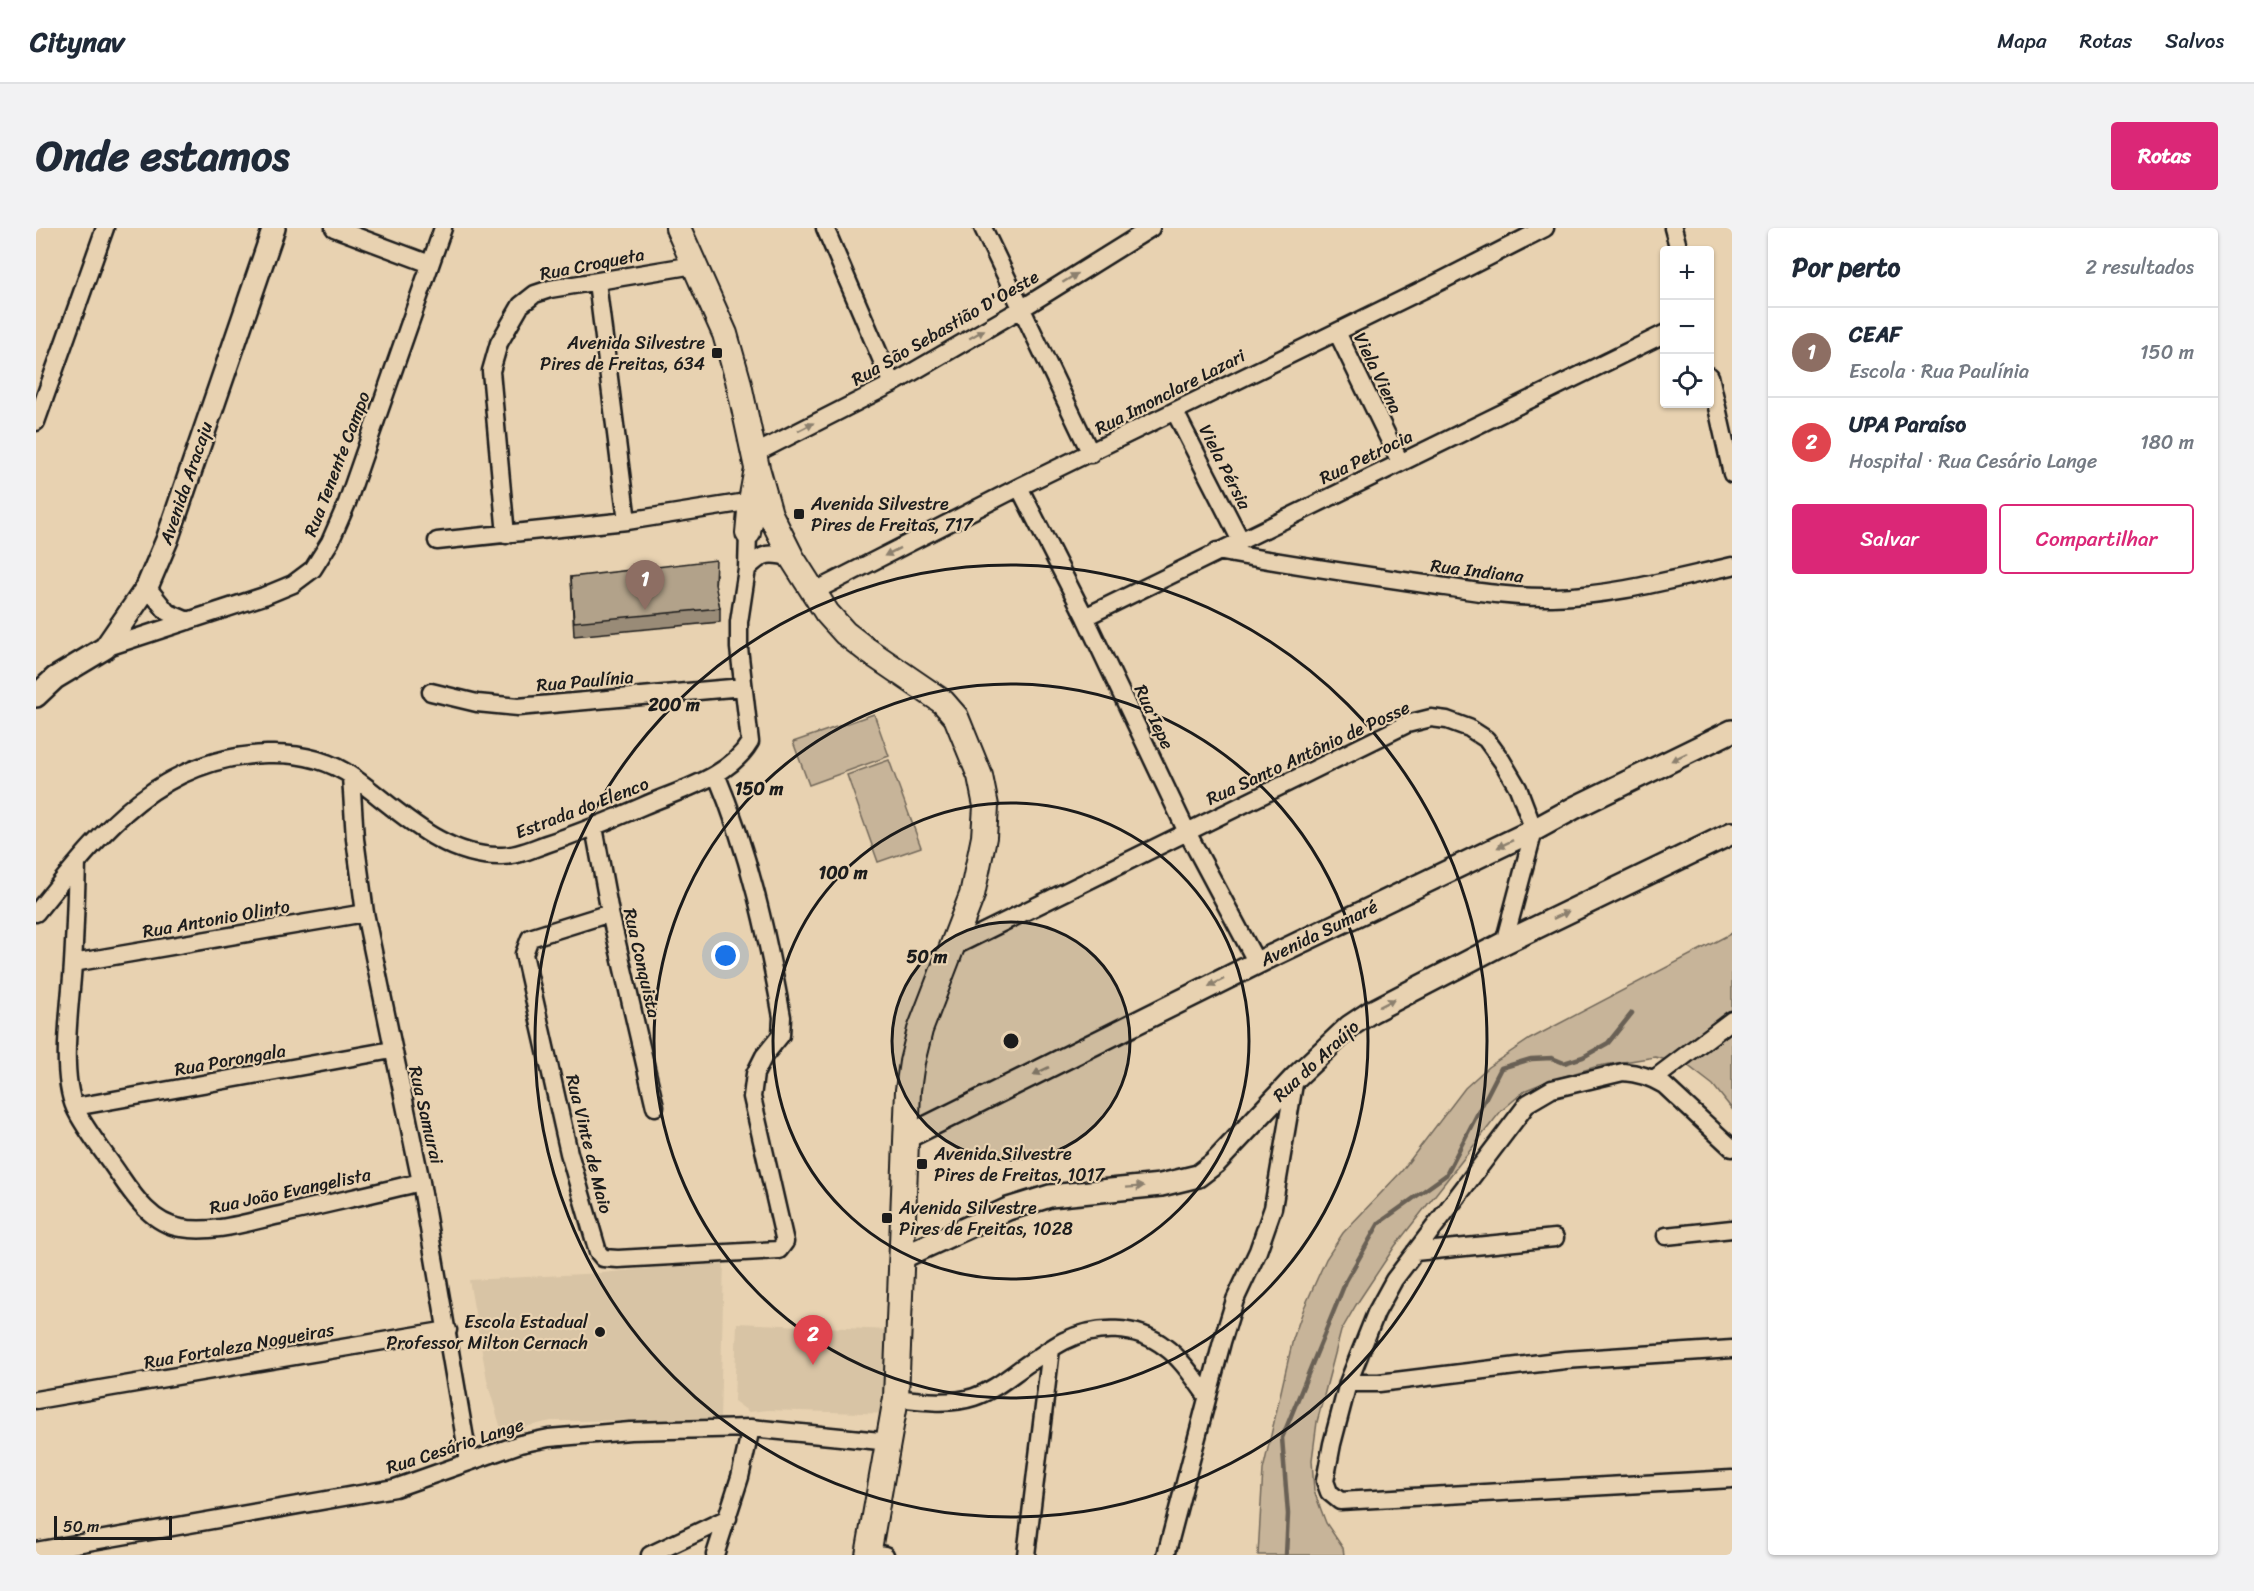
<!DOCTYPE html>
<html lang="pt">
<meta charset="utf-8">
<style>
body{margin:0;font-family:Sriracha,sans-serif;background:#f2f2f3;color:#1f2937}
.controls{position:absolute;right:18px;top:18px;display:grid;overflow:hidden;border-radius:6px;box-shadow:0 2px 4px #0004}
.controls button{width:54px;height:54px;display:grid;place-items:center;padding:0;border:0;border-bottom:2px solid #e0e1e3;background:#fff;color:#1f2937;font:30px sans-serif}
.scale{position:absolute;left:18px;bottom:15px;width:118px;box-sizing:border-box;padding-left:6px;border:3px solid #1c1c1c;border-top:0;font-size:16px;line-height:21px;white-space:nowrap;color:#1c1c1c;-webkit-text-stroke:4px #e8d2b1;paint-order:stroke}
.you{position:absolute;left:690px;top:728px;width:21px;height:21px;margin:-15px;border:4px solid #fff;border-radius:50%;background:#1a73e8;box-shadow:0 0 0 9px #1a73e833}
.badge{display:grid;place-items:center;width:39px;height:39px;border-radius:50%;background:#db2777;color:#fff;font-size:20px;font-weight:700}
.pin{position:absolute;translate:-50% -50px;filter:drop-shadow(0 2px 3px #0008)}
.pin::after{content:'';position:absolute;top:32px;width:21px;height:18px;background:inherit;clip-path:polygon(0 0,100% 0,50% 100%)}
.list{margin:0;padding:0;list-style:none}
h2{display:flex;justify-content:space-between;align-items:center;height:78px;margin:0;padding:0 24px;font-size:26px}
h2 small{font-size:20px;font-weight:400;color:#747a83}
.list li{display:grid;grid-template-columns:39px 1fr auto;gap:18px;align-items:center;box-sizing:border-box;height:90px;padding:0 24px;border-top:2px solid #e0e1e3}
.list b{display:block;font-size:22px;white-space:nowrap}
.list p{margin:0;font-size:20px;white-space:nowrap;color:#747a83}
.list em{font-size:20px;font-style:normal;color:#747a83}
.actions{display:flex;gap:12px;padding:18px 24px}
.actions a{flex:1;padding:14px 0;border:2px solid #db2777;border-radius:6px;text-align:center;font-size:21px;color:#db2777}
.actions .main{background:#db2777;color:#fff}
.icon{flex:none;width:33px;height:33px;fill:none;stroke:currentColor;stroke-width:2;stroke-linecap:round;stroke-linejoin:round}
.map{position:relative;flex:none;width:1696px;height:1327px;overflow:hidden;border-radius:6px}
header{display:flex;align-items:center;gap:36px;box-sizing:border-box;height:84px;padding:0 30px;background:#fff;border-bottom:2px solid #e0e1e3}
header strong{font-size:28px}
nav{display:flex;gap:33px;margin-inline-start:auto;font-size:21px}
.intro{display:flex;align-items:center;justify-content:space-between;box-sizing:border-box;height:144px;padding:0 36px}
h1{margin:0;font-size:42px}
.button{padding:15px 27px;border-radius:6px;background:#db2777;color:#fff;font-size:21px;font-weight:700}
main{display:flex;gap:36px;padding:0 36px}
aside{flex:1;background:#fff;border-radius:6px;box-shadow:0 2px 4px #0004}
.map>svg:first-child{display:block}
.built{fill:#d8c4a5}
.green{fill:#c7b499;stroke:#72685a;stroke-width:1.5}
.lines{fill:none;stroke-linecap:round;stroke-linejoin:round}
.stream{stroke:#696154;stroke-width:4.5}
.minor-casing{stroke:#1c1c1c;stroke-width:21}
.tertiary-casing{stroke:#1c1c1c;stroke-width:26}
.secondary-casing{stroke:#1c1c1c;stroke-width:28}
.minor{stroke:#e8d2b1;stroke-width:16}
.tertiary{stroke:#e8d2b1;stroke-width:21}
.secondary{stroke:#e8d2b1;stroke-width:24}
.wall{fill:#998b77;stroke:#1c1c1c;stroke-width:1.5}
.building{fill:#b2a28a;stroke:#1c1c1c;stroke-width:1.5}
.oneway{fill:#8c806e}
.ring{fill:none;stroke:#1c1c1c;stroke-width:3}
.poi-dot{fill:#1c1c1c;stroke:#e8d2b1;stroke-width:2}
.labels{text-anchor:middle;stroke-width:4.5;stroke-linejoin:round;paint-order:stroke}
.street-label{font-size:18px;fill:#1c1c1c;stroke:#e8d2b1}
.poi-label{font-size:18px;fill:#1c1c1c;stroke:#e8d2b1;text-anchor:start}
.centre{fill:#1c1c1c;stroke:#e8d2b1;stroke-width:3}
.ring-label{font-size:18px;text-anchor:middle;font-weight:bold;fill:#1c1c1c;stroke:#e8d2b1;stroke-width:4.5;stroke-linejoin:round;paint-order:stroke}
</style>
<header>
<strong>Citynav</strong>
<nav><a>Mapa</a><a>Rotas</a><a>Salvos</a></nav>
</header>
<div class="intro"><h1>Onde estamos</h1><a class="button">Rotas</a></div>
<main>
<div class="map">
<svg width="1696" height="1327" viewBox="0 0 1696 1327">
<rect width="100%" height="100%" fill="#e8d2b1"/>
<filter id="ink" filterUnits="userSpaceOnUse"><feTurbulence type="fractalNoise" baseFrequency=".0167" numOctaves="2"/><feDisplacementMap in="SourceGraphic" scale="12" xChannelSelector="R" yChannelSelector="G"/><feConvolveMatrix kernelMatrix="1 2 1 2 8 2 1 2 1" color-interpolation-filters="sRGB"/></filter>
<g filter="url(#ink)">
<path class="built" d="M688,1033L684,1192L515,1193L466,1204L452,1157L433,1052L566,1045Z
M701,1095L853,1102L856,1186L732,1182L713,1184L698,1173Z"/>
<path class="green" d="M838,486L853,528L773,557L757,514Z
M853,532L885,619L842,634L811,547Z
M1696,705V881L1677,857L1651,837L1619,829L1562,838L1510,854L1490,862L1465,883L1359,1018L1320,1077L1305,1103L1281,1194L1276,1232L1278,1263L1290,1295L1307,1320L1308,1327H1222L1227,1242L1257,1111L1268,1080L1290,1031L1307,1005L1365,944L1429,860L1452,839L1494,811Z"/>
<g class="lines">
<path class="stream" d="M1250,1327L1252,1286L1246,1210L1310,1053L1343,995L1410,947L1465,840L1495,831L1516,830L1528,835L1547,829L1572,815L1596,785"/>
<defs>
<path id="minor" d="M298,0L394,36
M789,0L856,156
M947,0L1055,226
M1637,0L1643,22
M561,54L591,293
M1301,104L1364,234
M1674,148L1696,246
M1139,184L1204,311
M0,194L69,0
M718,226L856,156L985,81L1115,0
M983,259L1049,389L1151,604L1221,735
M470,307L455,143L463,115L485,77L499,66L514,61L658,37
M401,313L591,293L723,272
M1181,323C1250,336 1319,346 1389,356C1431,362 1474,370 1516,369C1577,368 1637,351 1696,338
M711,341C727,324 734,324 756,330
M111,359L131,384L152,393
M777,364L983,259L1407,52L1509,0
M1049,389C1242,293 1436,201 1628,106
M69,420L228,368L257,356L277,341L294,314L311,275L407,0
M395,464L441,475L482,479L707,459
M315,548L319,611L329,685L385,954L433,1234
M558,599L574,685L619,879
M41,635C40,668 39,702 37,735C35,775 23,843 39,880C49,902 71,928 84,948C99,970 117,996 145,1000C178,1006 215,993 248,986C294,975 340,965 385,954
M0,685C63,607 121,529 231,526C261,525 292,531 317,549C362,581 406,630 466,628C481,628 496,621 510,616C543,605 575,592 607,578C643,562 693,550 714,514L703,420V394L711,341L712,305L718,297
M574,685L494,710L488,726L533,925L562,1024L567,1030L582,1031L743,1022L749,1014L716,869L719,846L728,828L745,807L746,789C731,706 713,624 680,546
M915,720L1371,496L1395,490L1411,492L1433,500L1450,511L1466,533L1482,560L1498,602L1468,715
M37,735L329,685
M1618,851L1696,792
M39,879L356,822
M1696,920L1628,857C1615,849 1602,845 1587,844L1516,861L1492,875L1358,1052L1340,1085L1312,1155L1296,1216L1289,1253L1293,1264L1304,1273L1696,1251
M1630,1008L1696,1001
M1379,1024L1519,1010
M1312,1155H1343L1529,1132L1696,1121
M860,1170C885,1173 914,1177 938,1169C959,1162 975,1147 993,1135C1005,1128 1016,1119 1028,1113C1060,1097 1101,1097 1129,1119C1146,1131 1159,1152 1171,1168
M0,1172L412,1102
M0,1323L359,1260L484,1216L513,1210L594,1203L715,1200L854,1214
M833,1324L849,1327
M614,1327L692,1290
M679,1327L704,1249L715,1200
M990,1327L1015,1121
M1130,1327L1186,1114L1199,1072L1222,1023L1237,980L1259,850"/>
<path id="tertiary" d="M0,468L19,450L69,420L111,359L131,312L238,0
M871,909L1221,735L1498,602L1540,579L1696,503
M865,1030L972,981L1014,968L1125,957L1162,948L1179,935L1259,850L1314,798L1335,784L1468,715L1696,605"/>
<path id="secondary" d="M642,0L689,106L702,152L721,240L734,286L756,330L791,385L809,405L831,422L907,474L920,489L944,548L950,578L948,609L936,667L884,802L876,834L872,862L860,1170L832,1327
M712,305L715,273L720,246"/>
</defs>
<use href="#minor" class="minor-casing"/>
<use href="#tertiary" class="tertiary-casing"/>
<use href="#secondary" class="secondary-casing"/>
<use href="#minor" class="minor"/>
<use href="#tertiary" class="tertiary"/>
<use href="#secondary" class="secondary"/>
</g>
<path class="wall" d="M680,346L679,359L684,380V394L538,408L535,349Z"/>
<path class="building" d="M680,332L679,356L684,380L538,394L535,349Z"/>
<defs><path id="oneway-solid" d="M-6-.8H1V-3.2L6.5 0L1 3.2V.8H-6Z" transform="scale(1.5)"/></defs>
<g class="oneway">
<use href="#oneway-solid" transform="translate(1034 50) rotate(-32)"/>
<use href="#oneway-solid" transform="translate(941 106) rotate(-30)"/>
<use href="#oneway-solid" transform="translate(770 199) rotate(-27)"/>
<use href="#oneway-solid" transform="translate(856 324) rotate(153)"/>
<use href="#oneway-solid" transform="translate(1643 529) rotate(154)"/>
<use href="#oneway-solid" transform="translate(1469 616) rotate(154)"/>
<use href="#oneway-solid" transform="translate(1525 687) rotate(-26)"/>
<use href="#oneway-solid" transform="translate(1180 755) rotate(153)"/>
<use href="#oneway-solid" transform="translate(1351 775) rotate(-27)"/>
<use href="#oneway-solid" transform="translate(1005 843) rotate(154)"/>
<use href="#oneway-solid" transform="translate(1099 959) rotate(-4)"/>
</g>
</g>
<circle cx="975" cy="813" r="119" fill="#1c1c1c" fill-opacity=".12"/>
<g class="ring">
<circle cx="975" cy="813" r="119"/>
<circle cx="975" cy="813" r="238"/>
<circle cx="975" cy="813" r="357"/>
<circle cx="975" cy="813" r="476"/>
</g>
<g class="poi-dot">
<rect x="675" y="119" width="12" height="12" rx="3"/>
<rect x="757" y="280" width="12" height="12" rx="3"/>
<rect x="880" y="930" width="12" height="12" rx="3"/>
<rect x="845" y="984" width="12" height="12" rx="3"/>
<circle cx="564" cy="1104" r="6"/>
</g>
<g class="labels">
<g class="street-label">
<text transform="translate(556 36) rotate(-11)" y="6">Rua Croqueta</text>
<text transform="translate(909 100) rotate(-30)" y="6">Rua São Sebastião D'Oeste</text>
<text transform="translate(1342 145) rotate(64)" y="6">Viela Viena</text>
<text transform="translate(1134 164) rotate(-27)" y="6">Rua Imonclare Lazari</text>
<text transform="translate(1330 229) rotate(-26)" y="6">Rua Petrocia</text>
<text transform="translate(301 236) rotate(-69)" y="6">Rua Tenente Campo</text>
<text transform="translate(1189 239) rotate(63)" y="6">Viela Pérsia</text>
<text transform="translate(150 255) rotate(-71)" y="6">Avenida Aracaju</text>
<text transform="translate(1441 343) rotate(7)" y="6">Rua Indiana</text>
<text transform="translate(549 453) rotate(-5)" y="6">Rua Paulínia</text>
<text transform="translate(1118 489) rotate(65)" y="6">Rua Iepe</text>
<text transform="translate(1272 525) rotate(-25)" y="6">Rua Santo Antônio de Posse</text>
<text transform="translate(546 580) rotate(-21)" y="6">Estrada do Elenco</text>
<text transform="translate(180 691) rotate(-10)" y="6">Rua Antonio Olinto</text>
<text transform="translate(1283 705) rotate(-26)" y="6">Avenida Sumaré</text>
<text transform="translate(606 735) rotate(77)" y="6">Rua Conquista</text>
<text transform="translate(194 832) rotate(-10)" y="6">Rua Porongala</text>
<text transform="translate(1280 833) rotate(-43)" y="6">Rua do Araújo</text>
<text transform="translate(390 887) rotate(77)" y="6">Rua Samurai</text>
<text transform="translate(553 916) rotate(76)" y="6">Rua Vinte de Maio</text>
<text transform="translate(254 963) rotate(-12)" y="6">Rua João Evangelista</text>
<text transform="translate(203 1118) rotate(-10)" y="6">Rua Fortaleza Nogueiras</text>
<text transform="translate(419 1218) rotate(-18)" y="6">Rua Cesário Lange</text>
</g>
<g class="poi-label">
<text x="669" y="121" text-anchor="end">Avenida Silvestre<tspan x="669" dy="21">Pires de Freitas, 634</tspan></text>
<text x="775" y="282">Avenida Silvestre<tspan x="775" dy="21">Pires de Freitas, 717</tspan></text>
<text x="898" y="932">Avenida Silvestre<tspan x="898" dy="21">Pires de Freitas, 1017</tspan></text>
<text x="863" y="986">Avenida Silvestre<tspan x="863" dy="21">Pires de Freitas, 1028</tspan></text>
<text x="552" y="1100" text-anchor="end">Escola Estadual<tspan x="552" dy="21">Professor Milton Cernach</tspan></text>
</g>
</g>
<circle cx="975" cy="813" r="9" class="centre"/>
<g class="ring-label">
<text x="638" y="483">200 m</text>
<text x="723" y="567">150 m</text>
<text x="807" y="651">100 m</text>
<text x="891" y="735">50 m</text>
</g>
</svg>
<div class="controls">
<button>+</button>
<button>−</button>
<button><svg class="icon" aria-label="locate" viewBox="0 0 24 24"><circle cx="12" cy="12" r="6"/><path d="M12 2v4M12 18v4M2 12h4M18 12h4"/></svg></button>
</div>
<div class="scale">50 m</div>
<div class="you"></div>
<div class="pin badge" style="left:609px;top:382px;background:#8d6e63">1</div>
<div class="pin badge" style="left:777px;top:1137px;background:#e0444e">2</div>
</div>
<aside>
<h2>Por perto<small>2 resultados</small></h2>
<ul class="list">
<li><span class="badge" style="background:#8d6e63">1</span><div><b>CEAF</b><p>Escola · Rua Paulínia</p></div><em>150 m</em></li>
<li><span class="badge" style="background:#e0444e">2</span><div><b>UPA Paraíso</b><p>Hospital · Rua Cesário Lange</p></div><em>180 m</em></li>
</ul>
<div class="actions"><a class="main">Salvar</a><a>Compartilhar</a></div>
</aside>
</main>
